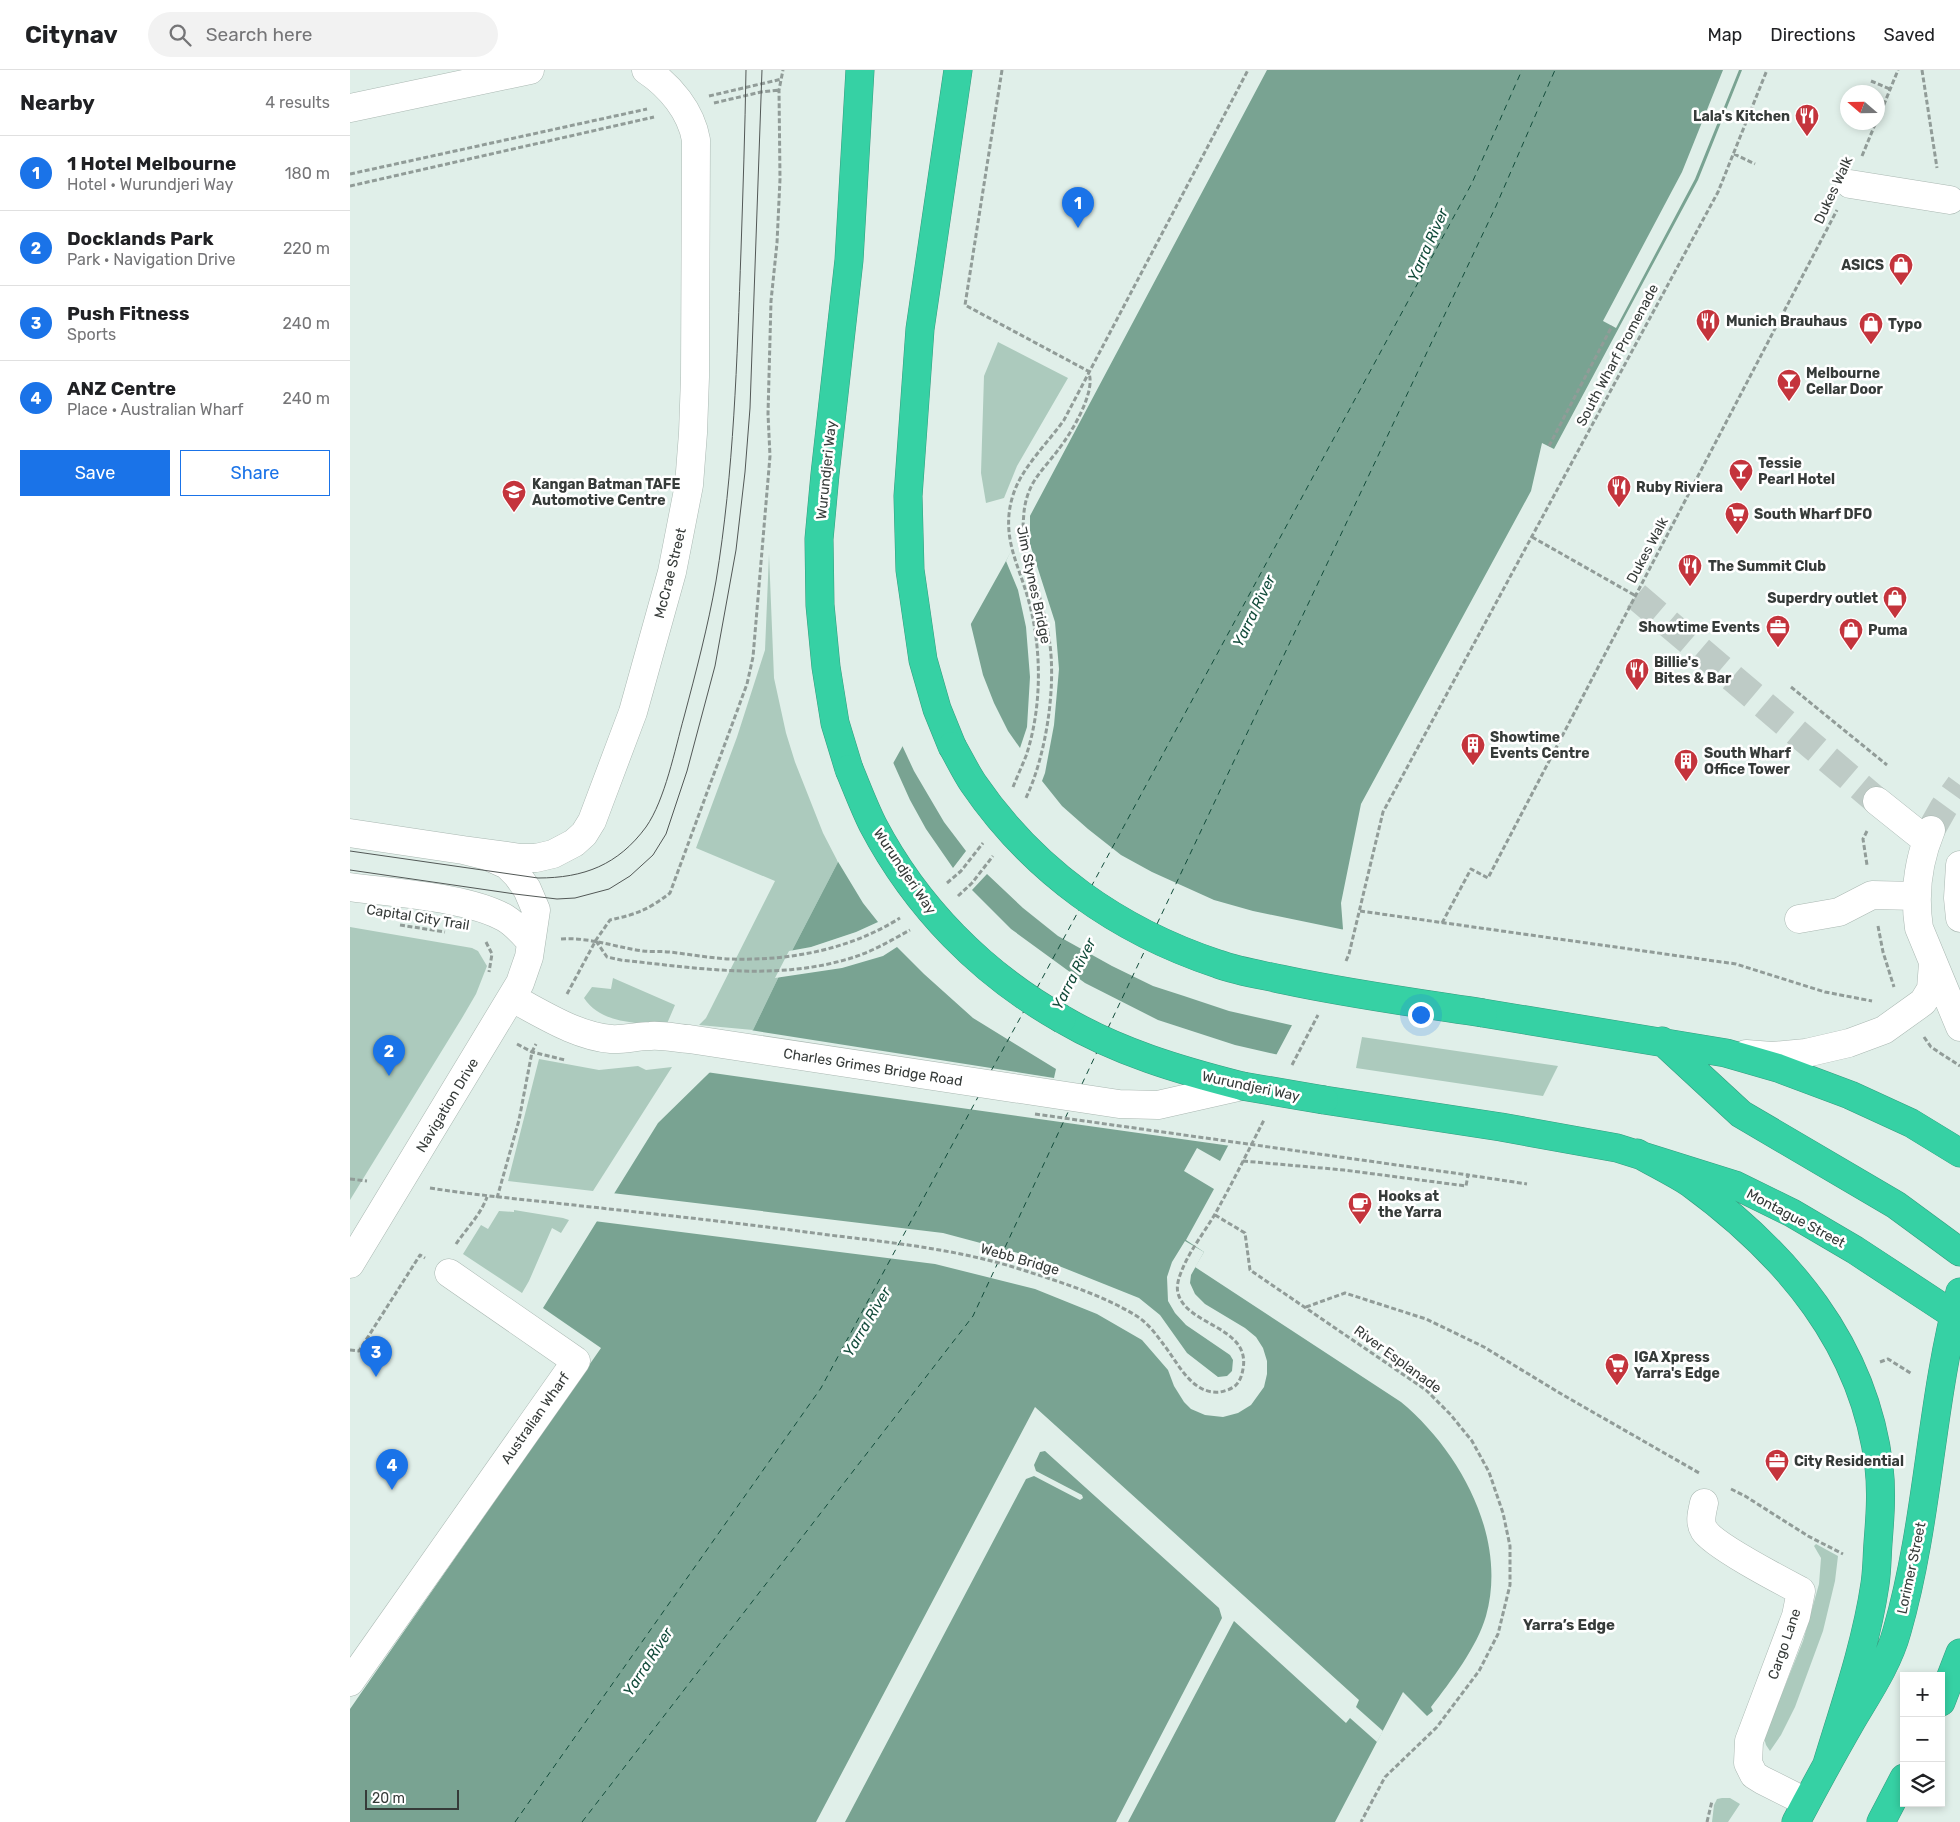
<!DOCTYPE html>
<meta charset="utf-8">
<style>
body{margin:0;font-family:Rubik,sans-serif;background:#f2f2f2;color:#202124}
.controls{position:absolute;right:15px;bottom:15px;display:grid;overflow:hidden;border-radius:0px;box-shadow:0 2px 8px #0003}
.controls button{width:45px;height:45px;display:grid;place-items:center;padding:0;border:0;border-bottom:1px solid #e0e0e0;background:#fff;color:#202124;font:25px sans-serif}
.compass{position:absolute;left:1490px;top:15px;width:45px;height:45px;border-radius:50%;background:#fff;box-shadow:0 2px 8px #0003;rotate:290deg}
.scale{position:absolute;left:15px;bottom:12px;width:94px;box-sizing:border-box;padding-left:5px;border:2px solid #363b39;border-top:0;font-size:14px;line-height:18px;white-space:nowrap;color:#363b39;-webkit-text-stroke:4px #fff;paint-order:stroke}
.you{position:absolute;left:1070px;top:944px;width:18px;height:18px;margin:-12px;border:4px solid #fff;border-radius:50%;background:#1a73e8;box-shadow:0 0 0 8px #1a73e833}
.badge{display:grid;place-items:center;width:32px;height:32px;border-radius:50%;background:#1a73e8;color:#fff;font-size:16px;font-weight:700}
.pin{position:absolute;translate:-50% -41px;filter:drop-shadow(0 1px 2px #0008)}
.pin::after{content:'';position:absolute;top:26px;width:18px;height:15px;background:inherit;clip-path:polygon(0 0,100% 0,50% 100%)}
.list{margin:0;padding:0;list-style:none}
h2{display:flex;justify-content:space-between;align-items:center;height:65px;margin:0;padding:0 20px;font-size:21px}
h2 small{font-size:16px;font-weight:400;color:#757577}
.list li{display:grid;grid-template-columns:32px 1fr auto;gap:15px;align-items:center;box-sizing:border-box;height:75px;padding:0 20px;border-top:1px solid #e0e0e0}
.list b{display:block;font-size:19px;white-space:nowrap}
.list p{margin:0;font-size:16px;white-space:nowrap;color:#757577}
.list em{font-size:16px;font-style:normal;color:#757577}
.actions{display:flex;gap:10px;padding:15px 20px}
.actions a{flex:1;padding:11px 0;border:1px solid #1a73e8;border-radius:0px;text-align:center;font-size:18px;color:#1a73e8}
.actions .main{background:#1a73e8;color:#fff}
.icon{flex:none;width:28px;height:28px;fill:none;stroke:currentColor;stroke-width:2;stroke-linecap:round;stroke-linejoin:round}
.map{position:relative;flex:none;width:1610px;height:1752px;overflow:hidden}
header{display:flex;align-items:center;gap:30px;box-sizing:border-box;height:70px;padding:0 25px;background:#fff;border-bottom:1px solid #e0e0e0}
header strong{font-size:24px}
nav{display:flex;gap:28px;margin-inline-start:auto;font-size:18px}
.search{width:350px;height:45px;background:#f2f2f2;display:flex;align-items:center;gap:12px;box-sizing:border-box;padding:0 18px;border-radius:28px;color:#757577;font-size:19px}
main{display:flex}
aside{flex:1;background:#fff}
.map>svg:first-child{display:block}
.green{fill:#accabd}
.water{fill:#79a392}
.pier{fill:#e0efe9}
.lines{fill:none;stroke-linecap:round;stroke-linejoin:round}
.ferry{stroke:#134c3b;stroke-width:1;stroke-dasharray:6 5;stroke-linecap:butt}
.minor-tunnel{stroke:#becbc6;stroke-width:28;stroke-dasharray:28 14;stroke-linecap:butt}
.minor-casing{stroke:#aab8b2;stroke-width:29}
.highway-casing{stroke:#369c7f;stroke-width:29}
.path{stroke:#919c98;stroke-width:3;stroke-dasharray:5 2.5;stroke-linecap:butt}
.minor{stroke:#fff;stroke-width:28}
.highway{stroke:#36d1a4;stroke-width:28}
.tram{stroke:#525856;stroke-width:1}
.highway-bridge-casing{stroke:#369c7f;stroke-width:29;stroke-linecap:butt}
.path-bridge{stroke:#919c98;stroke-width:3;stroke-dasharray:5 2.5;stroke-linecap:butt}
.highway-bridge{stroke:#36d1a4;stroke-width:28}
.labels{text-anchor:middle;stroke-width:5;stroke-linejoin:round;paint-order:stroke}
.poi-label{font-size:14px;font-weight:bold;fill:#363b39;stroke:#fff;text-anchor:start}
.street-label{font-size:14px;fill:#363b39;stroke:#fff}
.water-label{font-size:15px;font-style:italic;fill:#134c3b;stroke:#fff}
.neighbourhood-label{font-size:15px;font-weight:bold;fill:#363b39;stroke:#fff}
</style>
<header>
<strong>Citynav</strong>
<div class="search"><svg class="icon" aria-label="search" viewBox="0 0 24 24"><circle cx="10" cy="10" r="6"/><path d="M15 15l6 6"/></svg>Search here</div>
<nav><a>Map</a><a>Directions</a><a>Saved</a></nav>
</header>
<main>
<aside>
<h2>Nearby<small>4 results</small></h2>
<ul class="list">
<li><span class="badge">1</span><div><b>1 Hotel Melbourne</b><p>Hotel · Wurundjeri Way</p></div><em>180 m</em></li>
<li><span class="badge">2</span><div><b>Docklands Park</b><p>Park · Navigation Drive</p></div><em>220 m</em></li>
<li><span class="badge">3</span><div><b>Push Fitness</b><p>Sports</p></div><em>240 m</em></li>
<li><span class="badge">4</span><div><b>ANZ Centre</b><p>Place · Australian Wharf</p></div><em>240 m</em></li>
</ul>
<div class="actions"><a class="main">Save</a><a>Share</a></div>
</aside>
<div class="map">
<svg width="1610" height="1752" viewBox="0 0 1610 1752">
<rect width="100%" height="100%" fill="#e0efe9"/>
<path class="green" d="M648,272L718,308L667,396L654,428L636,433L631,403L634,306Z
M419,484L424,608L436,663L445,692L473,763L488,792L431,902L403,960L349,955L356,948L425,811L346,778L387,667L415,580Z
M0,857L122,878L128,881L137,896L126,924L112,948L0,1130Z
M263,908L325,935L316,956C287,952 252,955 234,928L242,917L261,919Z
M1012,967L1208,996L1193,1026L1006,998Z
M189,989L249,1000L288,996L296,1000L322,997L243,1121L158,1111Z
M164,1140L213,1148L219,1150L211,1163L202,1158L179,1211L172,1223L113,1184L131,1155L138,1159L149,1141L164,1142Z
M1466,1474L1488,1486L1485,1511L1473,1561L1445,1637L1431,1665L1420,1681L1416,1675L1414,1668L1453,1571L1469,1514L1471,1488L1464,1476Z
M1372,1728H1380L1390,1734L1378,1752H1362L1364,1735L1367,1729Z"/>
<path class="water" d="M917,0H1392L1348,110L1204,379L1192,373L1181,421L1011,734L991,833L993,859L870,1091L847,1078L834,1101L864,1119L836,1170L854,1182L845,1197L1051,1332C1110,1381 1158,1468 1136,1546C1127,1577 1101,1611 1081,1637L1083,1641L1077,1646L1053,1622L985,1752H0V1639L251,1278L193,1238L308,1053L403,960L431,902L488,792L656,491Z"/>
<path class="pier" d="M1373,0H1389L1345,109L1266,258L1253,251L1332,102Z
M680,441V474L705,552L709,599L704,655L695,703L692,711L712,736L738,759L771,785L802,802L864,830L903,841L995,860L945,956L879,941L834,926L803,916L762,896L708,866L673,838L637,804L622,820L661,859L735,913L808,950L885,975L929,985L881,1076L356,1002L400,960L704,1008L706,999L623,948L574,904L547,877L533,886L492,898L425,908L439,881L461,877L506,862L528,852L513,833L487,790L542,690L560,730L576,759L603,798L616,781L594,752L564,701L551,673L620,551L633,605L644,633L658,661L670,678L677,657L680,607L676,557L668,520L656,491Z
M262,1123L593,1163L694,1190L789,1228L810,1245L837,1283L868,1307L877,1306L882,1301L883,1290L880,1285L836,1255L825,1243L818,1231L817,1207L822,1192L835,1171L854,1182L841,1205L840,1213L845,1224L855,1234L895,1258L906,1267L913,1278L917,1291V1304L914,1317L901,1335L888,1343L873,1347L855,1345L841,1339L834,1332L824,1316L818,1300L792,1270L747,1244L685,1219L585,1194L244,1151Z
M685,1337L1009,1630L1006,1637L1033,1661L1027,1672L1000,1648L996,1653L884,1551L778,1752H766L872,1548L869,1538L695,1381L690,1382L684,1395L686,1401L732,1425L733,1428L730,1430L684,1406L676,1409L495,1752H466Z"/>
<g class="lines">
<path class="ferry" d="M741,817L1122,113L1172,0
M807,854L1146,136L1205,0
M687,918L729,840
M758,958L796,878
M641,1001L674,941
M732,1014L747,982
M165,1752L471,1318L628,1027
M232,1752L623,1246L719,1040"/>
<path class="minor-tunnel" d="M1286,526L1527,731
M1581,760L1594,737L1610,715"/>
<defs>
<path id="minor" d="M0,38L180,0
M1500,114L1600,130
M1527,731L1577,771
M1581,760C1568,791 1564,825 1569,858L1610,957
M0,763L113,780L137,786L157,795L167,805L177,819L186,840L179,887L170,913L0,1194
M113,780L171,788H186L203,784L224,773L234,764L242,751L283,642L322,502L339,415L343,363L345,307L346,70C341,41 320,16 296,0
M1610,795L1608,828L1610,848
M0,817C43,823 119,827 155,848C165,854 173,863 180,871
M1449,849L1489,842L1522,825L1567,826
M162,928C193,944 226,966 261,969C274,970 287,966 300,966C313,965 326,968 339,969L769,1034L808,1035L892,1016
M1396,984L1422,986L1456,983L1499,973L1534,960L1573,932L1581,919L1583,893
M1354,1433C1352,1442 1349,1452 1354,1460C1363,1475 1432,1511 1451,1521L1446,1546L1399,1671L1398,1693L1404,1705L1412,1710L1456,1732
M0,1612L226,1291L99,1203"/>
<path id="highway" d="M602,676L587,639L573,590L560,500L558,426L570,259L608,0
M499,699L485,653L476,597L470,535L469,469L475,404L499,190L510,0
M1133,943L1376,983L1428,998L1500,1025L1561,1053L1610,1083
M712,949C768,982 829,1000 892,1016
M1312,971L1391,1044L1546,1135L1610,1182
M974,1030L1151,1057L1267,1078L1385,1115L1442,1143L1505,1180L1610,1249
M1287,1083C1304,1093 1323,1102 1340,1113C1437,1184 1514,1274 1529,1397C1532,1422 1530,1448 1528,1473C1527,1487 1527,1501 1525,1514C1516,1575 1495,1635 1477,1694
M1591,1632L1610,1583
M1446,1752C1464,1718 1482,1685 1501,1652C1518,1623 1538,1594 1547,1561C1579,1450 1580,1333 1610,1222
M1531,1752L1554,1708"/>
</defs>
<use href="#minor" class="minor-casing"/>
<use href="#highway" class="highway-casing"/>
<path class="path" d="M652,0L615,235L738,301C748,320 720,365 708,380C700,391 690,401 683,413C678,422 675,432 674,442C673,454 672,468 674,480C675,487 679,495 682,501C689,523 695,546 699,568C707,616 696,687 675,730
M1572,0L1587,98
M1521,11L1540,19
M359,26L432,9
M364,33L411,22L429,20
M1528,49L1548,0
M1384,84L1405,94
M1512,86L1526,52
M0,104L297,39
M0,116L304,47
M1199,376L1262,256
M1182,467L1286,526
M1441,617L1537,695
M663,717C667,707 672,696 676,686C692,638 692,580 679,532C669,494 650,467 663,425C672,397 697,374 714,350L898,0
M1517,761L1513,769L1517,795
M597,813L611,801L633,773
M608,826L622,813L643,786
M1010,841L1386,894L1475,922L1522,931
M1092,853L1121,799L1138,808L1487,140
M50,855L95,862
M1528,856L1533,882L1544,917
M211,869C240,867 264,877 293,881C301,882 310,881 319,882C339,884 359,888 379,889C439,891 499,880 550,848
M246,871L257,887L271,890C346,898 424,911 498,889C520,883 540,871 560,860
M136,872L142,884L139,902
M996,891L999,884L1033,742L1368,122L1417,0
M217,924L246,870L260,850C287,844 298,840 320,823L397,614L403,587L420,386L418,344L421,231L427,173L430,109L429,20L433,0
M1574,967L1581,977L1610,996
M167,974L182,982L215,990
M942,995L968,945
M893,1091L994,1100L1116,1116L1118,1105L1177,1114
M0,1109L17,1111
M80,1118C131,1126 181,1130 232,1136C315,1145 397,1154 479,1165C546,1173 612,1180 676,1201C713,1213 752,1225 785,1245C797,1252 806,1264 814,1275C828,1293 842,1325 870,1322C875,1321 882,1319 886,1315C890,1311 892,1305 893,1299C901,1256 836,1256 828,1223C826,1216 829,1207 832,1200C840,1180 854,1163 865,1144C882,1114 898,1081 914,1050
M147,1128L169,1050L182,982L186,974
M865,1145L895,1163L900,1200L1076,1320L1100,1344L1122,1371L1139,1402L1153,1443L1160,1476V1515L1148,1564L1129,1601L1087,1657L1035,1707L1011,1752
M106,1174C117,1158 131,1144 137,1127
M956,1237L995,1223L1076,1249L1134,1277L1213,1325L1351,1404
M0,1280L9,1281L70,1185L75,1188
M1530,1292L1538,1289L1562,1304
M1381,1419L1395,1426L1458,1466L1493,1484
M1357,1752L1362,1731"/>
<use href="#minor" class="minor"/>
<use href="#highway" class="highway"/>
<path class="tram" d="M0,781L188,808C234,808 268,795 296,757C315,730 325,679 334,647C346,602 358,556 366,511C384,401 387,291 391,180C393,120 395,60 396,0
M0,800L165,824L207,829L225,828L259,819L280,806L303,785L316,764L337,701L365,596L386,480L395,402L400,338L412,0"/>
<defs>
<path id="highway-bridge" d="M602,676C609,688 615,701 623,713C683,801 768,861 868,894C890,902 913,905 935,910C1000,924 1067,933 1133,943
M499,699C507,718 514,737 523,755C566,837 632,904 712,949
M892,1016L974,1030"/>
</defs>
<use href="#highway-bridge" class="highway-bridge-casing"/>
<path class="path-bridge" d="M685,1044L1118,1105"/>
<use href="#highway-bridge" class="highway-bridge"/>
</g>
<defs>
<symbol id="restaurant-pin" viewBox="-11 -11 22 30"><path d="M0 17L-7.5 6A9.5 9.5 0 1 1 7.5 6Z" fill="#c4343c" stroke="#fff"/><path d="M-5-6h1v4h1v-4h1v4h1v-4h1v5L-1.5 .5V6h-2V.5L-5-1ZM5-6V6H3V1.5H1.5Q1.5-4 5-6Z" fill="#fff"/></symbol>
<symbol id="shop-pin" viewBox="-11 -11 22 30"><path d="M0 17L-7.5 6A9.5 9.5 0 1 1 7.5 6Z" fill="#c4343c" stroke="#fff"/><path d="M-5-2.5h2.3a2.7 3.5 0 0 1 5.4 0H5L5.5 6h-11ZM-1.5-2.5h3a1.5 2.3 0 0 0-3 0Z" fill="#fff"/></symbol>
<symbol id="bar-pin" viewBox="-11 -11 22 30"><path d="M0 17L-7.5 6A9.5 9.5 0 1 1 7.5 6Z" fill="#c4343c" stroke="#fff"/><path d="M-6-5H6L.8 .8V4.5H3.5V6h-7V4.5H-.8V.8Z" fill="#fff"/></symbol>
<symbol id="university-pin" viewBox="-11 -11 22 30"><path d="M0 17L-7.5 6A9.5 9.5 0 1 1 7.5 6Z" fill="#c4343c" stroke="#fff"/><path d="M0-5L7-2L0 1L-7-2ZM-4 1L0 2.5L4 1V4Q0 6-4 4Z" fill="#fff"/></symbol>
<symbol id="supermarket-pin" viewBox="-11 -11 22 30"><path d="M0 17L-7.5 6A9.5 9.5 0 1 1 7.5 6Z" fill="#c4343c" stroke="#fff"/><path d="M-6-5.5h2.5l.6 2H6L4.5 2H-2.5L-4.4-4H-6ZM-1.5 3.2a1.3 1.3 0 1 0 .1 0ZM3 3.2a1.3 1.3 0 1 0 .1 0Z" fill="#fff"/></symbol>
<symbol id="office-pin" viewBox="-11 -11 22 30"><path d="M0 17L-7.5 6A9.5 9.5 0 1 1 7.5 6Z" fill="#c4343c" stroke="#fff"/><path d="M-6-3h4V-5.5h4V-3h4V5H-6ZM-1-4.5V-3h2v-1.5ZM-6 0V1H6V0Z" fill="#fff"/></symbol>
<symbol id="building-pin" viewBox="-11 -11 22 30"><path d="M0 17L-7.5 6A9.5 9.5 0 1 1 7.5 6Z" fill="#c4343c" stroke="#fff"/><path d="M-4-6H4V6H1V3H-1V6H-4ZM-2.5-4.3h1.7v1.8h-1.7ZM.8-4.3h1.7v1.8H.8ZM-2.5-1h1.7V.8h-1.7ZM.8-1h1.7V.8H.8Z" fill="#fff"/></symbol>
<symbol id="cafe-pin" viewBox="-11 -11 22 30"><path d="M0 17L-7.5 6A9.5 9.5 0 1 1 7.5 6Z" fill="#c4343c" stroke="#fff"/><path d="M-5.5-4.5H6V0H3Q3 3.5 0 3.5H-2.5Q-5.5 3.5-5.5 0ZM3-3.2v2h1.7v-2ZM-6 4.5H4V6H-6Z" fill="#fff"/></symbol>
</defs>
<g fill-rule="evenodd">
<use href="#restaurant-pin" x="1443" y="32" width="28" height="38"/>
<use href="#shop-pin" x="1537" y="181" width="28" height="38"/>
<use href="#restaurant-pin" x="1344" y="237" width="28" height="38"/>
<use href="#shop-pin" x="1507" y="240" width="28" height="38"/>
<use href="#bar-pin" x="1425" y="297" width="28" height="38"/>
<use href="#bar-pin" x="1377" y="387" width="28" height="38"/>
<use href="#restaurant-pin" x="1255" y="403" width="28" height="38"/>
<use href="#university-pin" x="150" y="408" width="28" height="38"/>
<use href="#supermarket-pin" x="1373" y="430" width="28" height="38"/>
<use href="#restaurant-pin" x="1326" y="482" width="28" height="38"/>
<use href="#shop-pin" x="1531" y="514" width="28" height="38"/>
<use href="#office-pin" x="1414" y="543" width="28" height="38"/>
<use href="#shop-pin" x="1487" y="546" width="28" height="38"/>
<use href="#restaurant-pin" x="1273" y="586" width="28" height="38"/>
<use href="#building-pin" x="1109" y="661" width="28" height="38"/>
<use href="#building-pin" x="1322" y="677" width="28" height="38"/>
<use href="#cafe-pin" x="996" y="1120" width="28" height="38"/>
<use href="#supermarket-pin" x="1253" y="1281" width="28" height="38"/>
<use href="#office-pin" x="1413" y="1377" width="28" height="38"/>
</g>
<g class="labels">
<g class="poi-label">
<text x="1440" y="51" text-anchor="end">Lala's Kitchen</text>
<text x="1534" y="200" text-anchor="end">ASICS</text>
<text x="1376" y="256">Munich Brauhaus</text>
<text x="1538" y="259">Typo</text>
<text x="1456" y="308">Melbourne<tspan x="1456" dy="16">Cellar Door</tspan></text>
<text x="1408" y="398">Tessie<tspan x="1408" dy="16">Pearl Hotel</tspan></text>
<text x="182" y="419">Kangan Batman TAFE<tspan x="182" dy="16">Automotive Centre</tspan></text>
<text x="1286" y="422">Ruby Riviera</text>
<text x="1404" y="449">South Wharf DFO</text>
<text x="1358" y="501">The Summit Club</text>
<text x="1528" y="533" text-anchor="end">Superdry outlet</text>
<text x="1410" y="562" text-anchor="end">Showtime Events</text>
<text x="1518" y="565">Puma</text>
<text x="1304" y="597">Billie's<tspan x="1304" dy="16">Bites &amp; Bar</tspan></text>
<text x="1140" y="672">Showtime<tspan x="1140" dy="16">Events Centre</tspan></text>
<text x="1354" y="688">South Wharf<tspan x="1354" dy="16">Office Tower</tspan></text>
<text x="1028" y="1131">Hooks at<tspan x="1028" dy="16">the Yarra</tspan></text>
<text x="1284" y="1292">IGA Xpress<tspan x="1284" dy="16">Yarra's Edge</tspan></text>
<text x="1444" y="1396">City Residential</text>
</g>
<g class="street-label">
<text transform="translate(1483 120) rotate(-65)" y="5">Dukes Walk</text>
<text transform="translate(1267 285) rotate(-62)" y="5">South Wharf Promenade</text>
<text transform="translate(476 400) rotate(-84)" y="5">Wurundjeri Way</text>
<text transform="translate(1297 480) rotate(-62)" y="5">Dukes Walk</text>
<text transform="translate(320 503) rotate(-76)" y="5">McCrae Street</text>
<text transform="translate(684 515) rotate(78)" y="5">Jim Stynes Bridge</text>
<text transform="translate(555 801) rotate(56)" y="5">Wurundjeri Way</text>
<text transform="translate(68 847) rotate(9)" y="5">Capital City Trail</text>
<text transform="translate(523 997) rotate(9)" y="5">Charles Grimes Bridge Road</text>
<text transform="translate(901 1016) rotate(12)" y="5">Wurundjeri Way</text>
<text transform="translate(97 1035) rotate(-59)" y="5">Navigation Drive</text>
<text transform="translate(1446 1148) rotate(28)" y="5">Montague Street</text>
<text transform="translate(670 1189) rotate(16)" y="5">Webb Bridge</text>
<text transform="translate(1048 1289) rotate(36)" y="5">River Esplanade</text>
<text transform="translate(185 1348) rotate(-55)" y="5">Australian Wharf</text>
<text transform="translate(1561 1498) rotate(-78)" y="5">Lorimer Street</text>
<text transform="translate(1434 1574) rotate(-71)" y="5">Cargo Lane</text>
</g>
<g class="water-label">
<text transform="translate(1078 175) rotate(-66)" y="5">Yarra River</text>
<text transform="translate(904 541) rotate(-64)" y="5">Yarra River</text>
<text transform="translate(724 904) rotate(-63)" y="5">Yarra River</text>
<text transform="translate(517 1252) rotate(-59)" y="5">Yarra River</text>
<text transform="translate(298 1592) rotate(-57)" y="5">Yarra River</text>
</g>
<g class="neighbourhood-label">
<text x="1219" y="1560">Yarra’s Edge</text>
</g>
</g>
</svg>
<div class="controls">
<button>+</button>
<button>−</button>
<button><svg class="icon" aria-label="layers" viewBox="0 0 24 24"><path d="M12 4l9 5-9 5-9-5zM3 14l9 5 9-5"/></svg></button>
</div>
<svg class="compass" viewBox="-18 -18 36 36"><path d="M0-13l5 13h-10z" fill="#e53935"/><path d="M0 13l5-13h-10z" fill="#757577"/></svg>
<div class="scale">20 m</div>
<div class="you"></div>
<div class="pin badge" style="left:728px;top:158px">1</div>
<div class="pin badge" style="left:39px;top:1006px">2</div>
<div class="pin badge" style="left:26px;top:1307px">3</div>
<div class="pin badge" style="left:42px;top:1420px">4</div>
</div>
</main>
